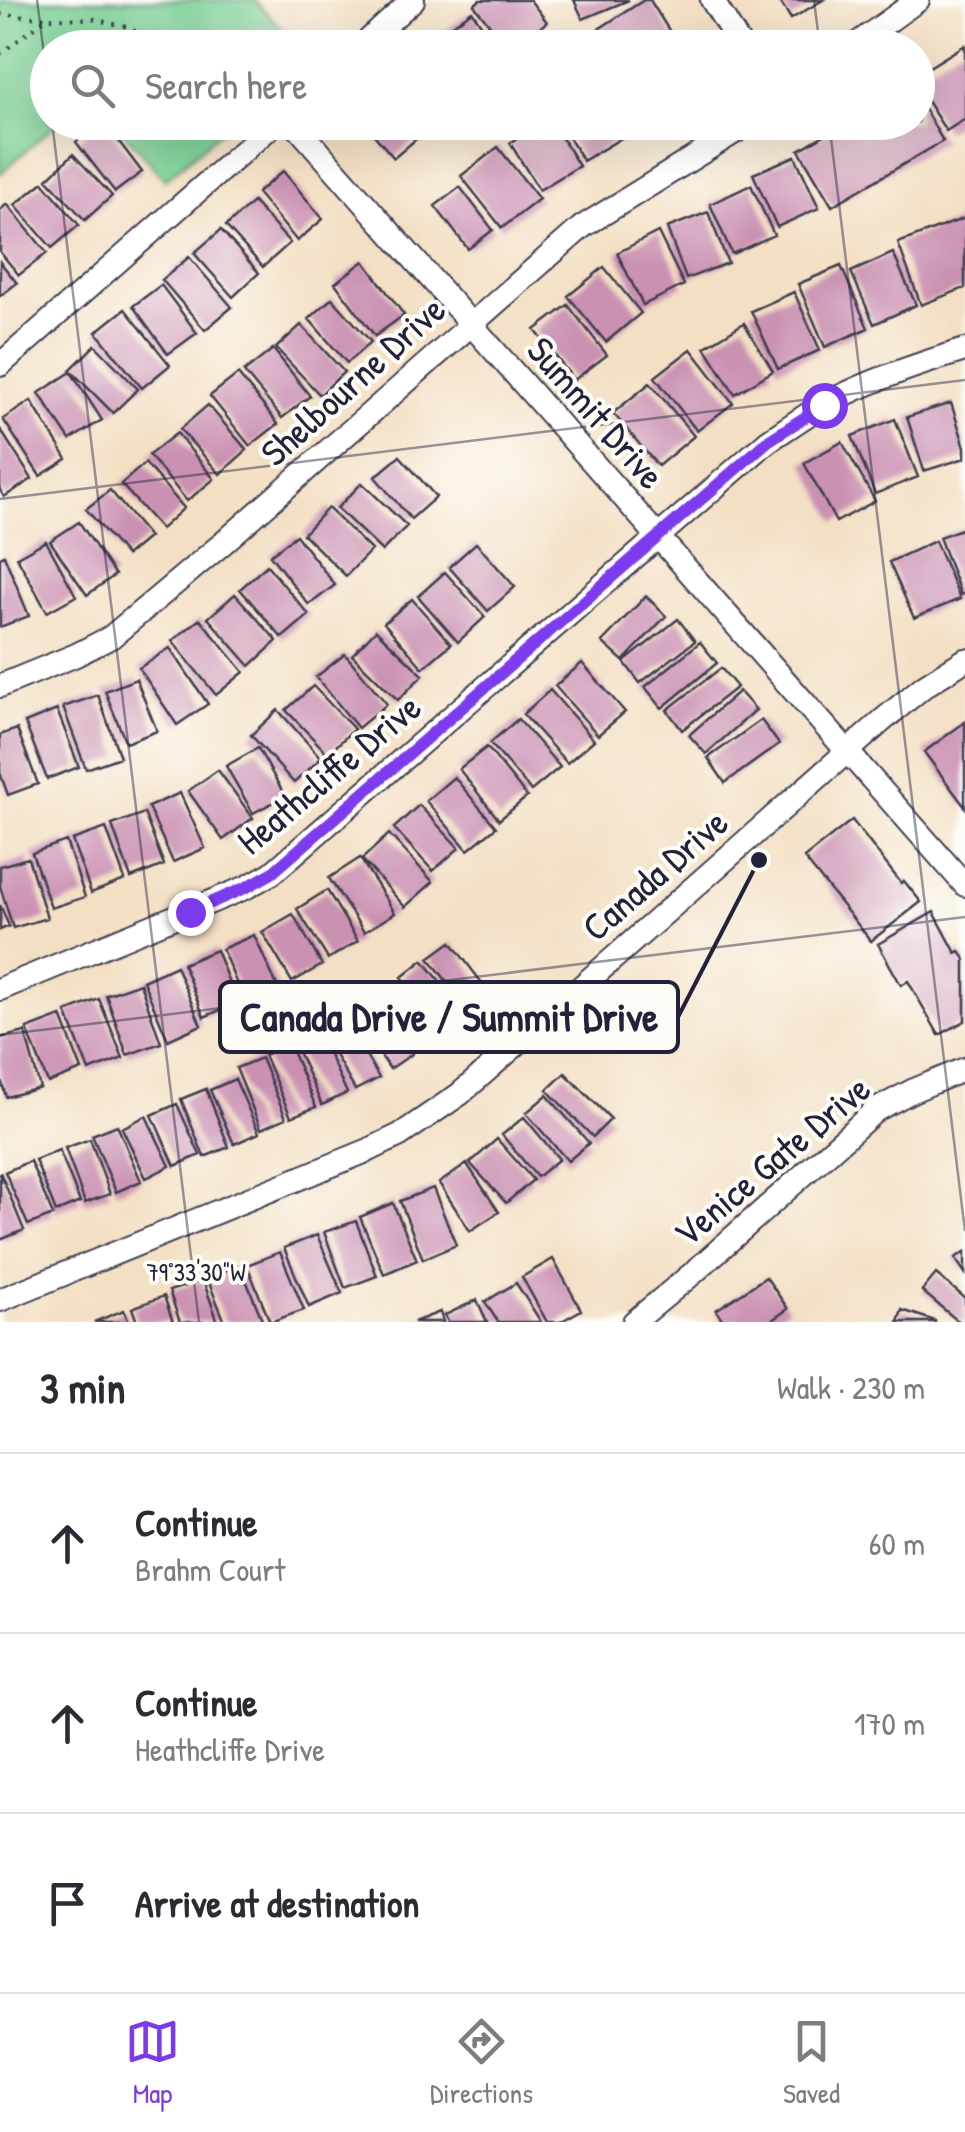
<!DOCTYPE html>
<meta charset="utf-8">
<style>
body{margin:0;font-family:"Patrick Hand",sans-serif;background:#f2f2f3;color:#2b2b33}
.stop{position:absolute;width:30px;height:30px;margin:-22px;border:8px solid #7c3aed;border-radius:50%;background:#fff}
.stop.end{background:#7c3aed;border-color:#fff;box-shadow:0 2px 10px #0008}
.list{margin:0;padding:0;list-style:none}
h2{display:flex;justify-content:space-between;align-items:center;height:130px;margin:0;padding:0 40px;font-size:42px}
h2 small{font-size:32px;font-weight:400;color:#7c7c81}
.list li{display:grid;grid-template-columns:65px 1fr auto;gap:30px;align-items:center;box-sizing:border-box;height:180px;padding:0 40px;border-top:2px solid #e1e1e2}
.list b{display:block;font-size:38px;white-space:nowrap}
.list p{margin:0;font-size:32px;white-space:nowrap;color:#7c7c81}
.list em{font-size:32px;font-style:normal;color:#7c7c81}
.icon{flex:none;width:55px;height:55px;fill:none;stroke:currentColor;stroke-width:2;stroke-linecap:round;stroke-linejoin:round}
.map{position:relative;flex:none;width:965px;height:1322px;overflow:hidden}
.search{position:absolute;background:#fff;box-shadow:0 10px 40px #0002;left:30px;right:30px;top:30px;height:110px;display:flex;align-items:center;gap:25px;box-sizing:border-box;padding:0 35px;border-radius:55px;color:#7c7c81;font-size:38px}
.sheet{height:670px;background:#fff}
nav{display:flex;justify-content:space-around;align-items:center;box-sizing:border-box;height:140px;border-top:2px solid #e1e1e2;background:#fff;font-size:28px;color:#7c7c81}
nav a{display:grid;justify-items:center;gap:5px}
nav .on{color:#7c3aed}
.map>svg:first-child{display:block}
.green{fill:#7ad095;stroke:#4e7968;stroke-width:2.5}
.building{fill:#ca91b2}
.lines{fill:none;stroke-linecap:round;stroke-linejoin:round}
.street-casing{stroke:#413e4f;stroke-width:26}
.path{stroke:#413e4f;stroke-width:4;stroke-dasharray:2.5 8;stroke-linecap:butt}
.street{stroke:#fff;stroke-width:22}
.route{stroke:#7c3aed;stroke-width:12}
.ticks{fill:none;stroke:#22223b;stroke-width:2.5;stroke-opacity:0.45}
.labels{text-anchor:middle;stroke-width:8;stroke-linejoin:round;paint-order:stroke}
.street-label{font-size:38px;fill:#22223b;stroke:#fdfcf7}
.ticks-label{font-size:25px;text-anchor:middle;fill:#22223b;stroke:#fdfcf7;stroke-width:8;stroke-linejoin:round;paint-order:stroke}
.leader{fill:none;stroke:#22223b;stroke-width:4}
.callout-dot{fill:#22223b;stroke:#fdfcf7;stroke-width:4}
.callout{fill:#fdfcf7;stroke:#22223b;stroke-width:4}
.callout-label{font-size:40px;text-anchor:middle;font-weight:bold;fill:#22223b}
</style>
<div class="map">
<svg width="965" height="1322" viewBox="0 0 965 1322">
<rect width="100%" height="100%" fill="#fdfcf7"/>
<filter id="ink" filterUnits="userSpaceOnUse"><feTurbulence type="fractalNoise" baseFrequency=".01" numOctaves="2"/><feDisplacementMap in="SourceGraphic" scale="20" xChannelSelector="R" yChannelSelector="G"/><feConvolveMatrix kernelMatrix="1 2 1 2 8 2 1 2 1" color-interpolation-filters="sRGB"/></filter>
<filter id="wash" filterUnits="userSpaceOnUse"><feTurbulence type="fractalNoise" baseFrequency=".0048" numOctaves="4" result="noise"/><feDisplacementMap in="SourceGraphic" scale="40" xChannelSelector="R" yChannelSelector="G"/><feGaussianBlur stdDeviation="2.25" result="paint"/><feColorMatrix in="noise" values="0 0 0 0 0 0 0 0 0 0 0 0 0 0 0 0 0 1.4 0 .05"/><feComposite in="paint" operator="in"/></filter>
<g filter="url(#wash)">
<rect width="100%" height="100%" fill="#f3dfc3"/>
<path class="green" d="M0,0H254L300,47L48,48V122L57,123L0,174Z
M116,123H230L165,180Z"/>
<g id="blocks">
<path class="building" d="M480,0H530L547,22L514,48H508L474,5Z
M574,0H629L583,19Z
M644,0H650L680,48H604L594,32Z
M779,0H823L791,19Z
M472,11L497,48H442L435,38Z
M965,45V119L946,131L918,87V74Z
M918,98L943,141L832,206L799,150L846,122H918Z
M100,122H104L142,172L115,192L76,142Z
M363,122H424L429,128L394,158Z
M543,122H552L579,166L539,190L510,143Z
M560,122H614L623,137L583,161Z
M498,147L539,199L502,228L461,176Z
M73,154L112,196L85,220L47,179Z
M795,156L819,208L777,227L753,174Z
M283,171L323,219L297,241L257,193Z
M43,182L79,225L52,248L15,205Z
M751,185L774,235L732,254L710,204Z
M460,187L493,230L468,249L435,206Z
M253,202L290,243L263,267L226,226Z
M7,204L47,253L19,275L0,252V210Z
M708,212L728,263L686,279L667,228Z
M965,218V288L921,305L898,243Z
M221,230L259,273L233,297L194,253Z
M658,232L684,285L643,305L617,253Z
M893,253L916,305L874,324L851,272Z
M189,257L232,307L205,330L162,280Z
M364,261L404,315L375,336L335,283Z
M0,262L17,283L0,296Z
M841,266L868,328L825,347L798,284Z
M604,267L641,313L606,342L568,296Z
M161,285L197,333L168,354L133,306Z
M794,292L820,350L778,369L751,311Z
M332,298L371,342L347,363L309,319Z
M568,305L607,355L574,380L535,330Z
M125,309L170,365L142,388L96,332Z
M744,323L773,371L735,394L705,347Z
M301,325L344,372L320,395L276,348Z
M95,345L138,389L113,413L70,370Z
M273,349L310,396L282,418L244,372Z
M691,349L733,403L697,431L655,377Z
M71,372L102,420L70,440L39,393Z
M238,374L278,424L250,446L210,396Z
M650,383L694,436L658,466L613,413Z
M31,401L67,459L40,476L3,419Z
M951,403L965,447V458L924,471L907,417Z
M208,405L247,450L220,474L180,429Z
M895,419L918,477L875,494L852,436Z
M0,429L32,479L4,497L0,490Z
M177,433L214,479L187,501L149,455Z
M842,442L875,501L836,522L804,463Z
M400,456L436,497L411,519L375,477Z
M145,463L184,508L161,529L121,484Z
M362,483L407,526L382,551L337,508Z
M110,490L149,537L126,556L86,509Z
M328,508L371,550L346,576L303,534Z
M79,522L115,575L87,595L50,541Z
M961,529L965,541V593L961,595L939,537Z
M296,535L335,585L309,605L270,555Z
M46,541L76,596L47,612L17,557Z
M935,541L960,599L914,618L889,562Z
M476,543L515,587L488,611L449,567Z
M4,555L29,616L0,627V557Z
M267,565L309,615L282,638L240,589Z
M445,572L485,617L458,642L418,596Z
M235,594L277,641L250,666L208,618Z
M646,596L666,616L623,661L602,642Z
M412,599L451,644L423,668L384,623Z
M200,619L244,672L216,695L172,641Z
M678,619L695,641L640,683L624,662Z
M376,630L423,675L398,700L352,655Z
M700,642L717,663L662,708L645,687Z
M170,648L208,704L177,725L139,668Z
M345,654L387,704L358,728L316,677Z
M582,663L625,712L598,735L555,686Z
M721,668L737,687L682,730L667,710Z
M136,679L157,731L126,743L105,691Z
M313,686L354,729L328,754L286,710Z
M550,690L594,740L567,763L523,714Z
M739,691L756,710L706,754L689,735Z
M98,695L120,757L86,769L63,707Z
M57,710L79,767L47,779L25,723Z
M278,710L321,758L294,783L251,735Z
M518,719L560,767L531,791L490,743Z
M761,720L779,744L725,783L708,758Z
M965,722V807L924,752Z
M17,729L38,784L8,795L0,773V735Z
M487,747L527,797L499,820L459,769Z
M258,748L285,796L253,813L226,766Z
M218,770L253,818L223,840L188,791Z
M454,777L496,827L468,850L426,801Z
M180,793L205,848L173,862L148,807Z
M419,805L459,848L433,871L394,828Z
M144,813L164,865L131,878L112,825Z
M852,820L901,883L904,881L921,902L871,941L804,858Z
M106,828L125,880L91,893L72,840Z
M389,834L433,882L405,907L362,859Z
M66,841L85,897L51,908L32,853Z
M28,858L47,918L13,928L0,886V866Z
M360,858L395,913L364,932L329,878Z
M327,890L358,941L328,959L297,909Z
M0,905L9,926L0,930Z
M934,912L956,953L960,951L965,959V1021L939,1035L908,981L901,985L878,944Z
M293,914L322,965L292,982L262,932Z
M254,935L278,988L245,1003L222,949Z
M451,942L488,991L467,1008L429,958Z
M216,950L237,1003L204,1017L183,964Z
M423,960L464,1011L443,1028L402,977Z
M176,966L201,1025L168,1040L143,981Z
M140,983L161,1043L127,1055L106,995Z
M99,999L123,1058L89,1071L66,1012Z
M376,1000L412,1054L390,1069L353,1015Z
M61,1016L82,1070L48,1083L27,1029Z
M348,1024L379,1078L355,1090L325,1037Z
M25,1032L40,1088L6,1097L0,1076V1038Z
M319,1033L347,1093L322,1105L295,1045Z
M289,1044L316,1107L291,1117L264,1055Z
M261,1058L286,1118L261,1129L236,1068Z
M565,1073L611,1119L593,1137L547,1090Z
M235,1079L259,1133L234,1144L210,1090Z
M206,1089L229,1147L204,1157L181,1099Z
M547,1095L589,1143L568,1161L526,1113Z
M177,1104L200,1155L175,1166L152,1115Z
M146,1116L170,1166L146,1178L122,1128Z
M524,1117L559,1159L537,1177L502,1135Z
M117,1125L141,1181L116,1192L92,1135Z
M90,1139L110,1194L85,1203L65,1148Z
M497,1139L533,1180L506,1203L470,1163Z
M59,1150L80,1202L56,1212L35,1160Z
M30,1161L53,1215L28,1225L5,1172Z
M467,1164L499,1212L470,1231L439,1183Z
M0,1172L24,1230L0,1240Z
M433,1188L456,1245L423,1259L400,1201Z
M393,1203L417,1260L384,1274L360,1217Z
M356,1221L377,1276L345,1288L324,1232Z
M317,1235L342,1293L309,1307L284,1248Z
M280,1252L304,1310L270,1322L247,1265Z
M965,1252V1273L955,1258Z
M553,1259L581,1310L560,1322H547L522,1277Z
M240,1265L263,1322H225L207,1278Z
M936,1274L965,1298V1322H959L922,1291Z
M766,1277L788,1309L769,1322H724L716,1310Z
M203,1280L218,1322H180L169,1291Z
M516,1283L541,1322H498L485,1302Z
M164,1296L173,1322H137L132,1308Z
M477,1300L487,1322H448L445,1315Z
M124,1310L129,1322H94Z
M902,1310L935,1321V1322H898Z
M440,1312L443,1322H414Z"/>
</g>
</g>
<g filter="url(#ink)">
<use href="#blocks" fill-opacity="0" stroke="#413e4f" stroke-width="2.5"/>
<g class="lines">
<defs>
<path id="street" d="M712,0L742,48
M360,48L413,0
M851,48L918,0
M293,122L965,885
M0,365L276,122
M0,686L76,655L111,637L222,544L582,227L751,122
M0,989L247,887L272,873L768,441C788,428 807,414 827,403C871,380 918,364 965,350
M0,1300L369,1150L400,1135L460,1094L883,720L924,686L965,660
M634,1322L692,1274L876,1110L912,1091L965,1069"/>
</defs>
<use href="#street" class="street-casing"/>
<path class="path" d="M0,14L47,18
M0,54L47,18L94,19L127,27L145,36L158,48
M225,122L230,128"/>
<use href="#street" class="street"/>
</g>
</g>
<g class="lines" filter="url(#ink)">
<path class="route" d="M190,912L247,887L272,873L768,441L824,405"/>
</g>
<path class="ticks" d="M37,0L48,85M814,0L820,48M52,122L199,1322M829,122L965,1231M0,499L965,380M0,1035L965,917"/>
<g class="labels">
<g class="street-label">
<text transform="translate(353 381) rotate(-42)" y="13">Shelbourne Drive</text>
<text transform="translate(596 413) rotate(49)" y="13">Summit Drive</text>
<text transform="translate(329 774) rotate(-40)" y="13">Heathcliffe Drive</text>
<text transform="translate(655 875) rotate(-41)" y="13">Canada Drive</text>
<text transform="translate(772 1161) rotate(-40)" y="13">Venice Gate Drive</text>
</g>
</g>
<g class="ticks-label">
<text x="196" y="1281">79°33'30"W</text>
</g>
<path class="leader" d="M759 860L678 1017"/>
<circle class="callout-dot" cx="759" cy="860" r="10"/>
<rect class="callout" x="220" y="982" width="458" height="70" rx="10"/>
<g class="callout-label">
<text x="449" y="1031">Canada Drive / Summit Drive</text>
</g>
</svg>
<div class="stop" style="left:824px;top:405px"></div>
<div class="stop end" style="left:190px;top:912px"></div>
<div class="search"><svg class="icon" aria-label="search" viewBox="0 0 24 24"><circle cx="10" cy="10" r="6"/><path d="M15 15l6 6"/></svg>Search here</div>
</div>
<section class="sheet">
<h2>3 min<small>Walk · 230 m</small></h2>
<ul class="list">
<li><svg class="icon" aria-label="ahead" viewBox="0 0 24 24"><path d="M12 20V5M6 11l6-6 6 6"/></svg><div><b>Continue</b><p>Brahm Court</p></div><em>60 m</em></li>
<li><svg class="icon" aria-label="ahead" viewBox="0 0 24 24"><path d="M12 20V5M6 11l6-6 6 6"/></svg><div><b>Continue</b><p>Heathcliffe Drive</p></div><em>170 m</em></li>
<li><svg class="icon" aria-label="arrive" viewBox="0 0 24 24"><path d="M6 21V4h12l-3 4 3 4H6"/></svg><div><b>Arrive at destination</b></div></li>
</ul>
</section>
<nav>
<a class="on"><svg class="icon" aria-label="map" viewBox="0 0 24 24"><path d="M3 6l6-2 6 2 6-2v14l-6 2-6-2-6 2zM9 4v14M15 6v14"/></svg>Map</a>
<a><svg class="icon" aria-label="directions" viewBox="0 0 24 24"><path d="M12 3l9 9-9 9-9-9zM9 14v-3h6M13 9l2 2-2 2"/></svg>Directions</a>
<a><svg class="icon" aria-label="saved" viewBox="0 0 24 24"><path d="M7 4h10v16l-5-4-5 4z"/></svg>Saved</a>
</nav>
